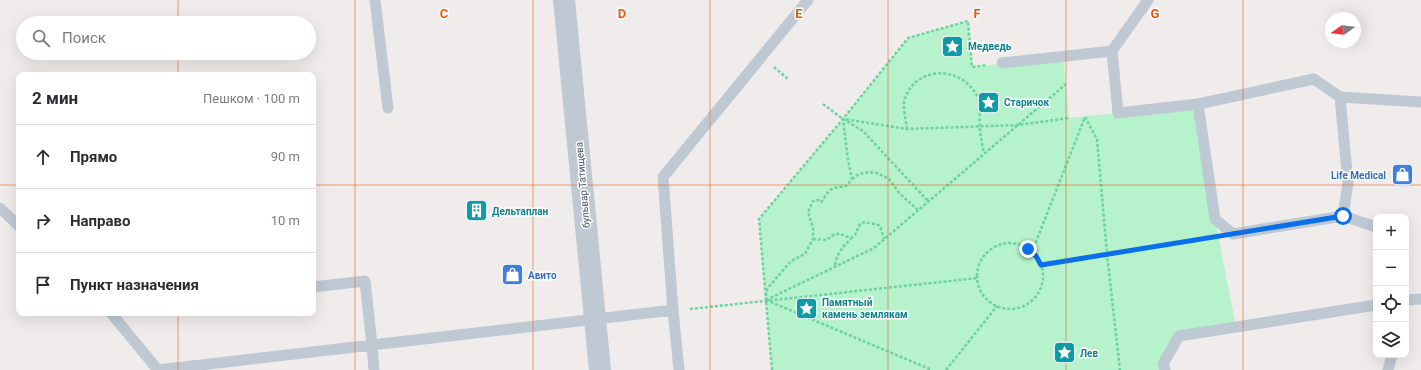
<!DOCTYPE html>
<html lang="ru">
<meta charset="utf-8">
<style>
body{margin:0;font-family:Roboto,sans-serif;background:#f2f2f3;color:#2b2b33}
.controls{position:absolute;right:12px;bottom:12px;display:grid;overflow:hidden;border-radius:8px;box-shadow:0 4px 16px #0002}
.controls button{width:36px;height:36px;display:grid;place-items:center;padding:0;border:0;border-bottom:1px solid #e1e1e2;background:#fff;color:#2b2b33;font:20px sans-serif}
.compass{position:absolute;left:1325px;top:12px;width:36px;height:36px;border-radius:50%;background:#fff;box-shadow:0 4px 16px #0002;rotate:256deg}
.stop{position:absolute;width:12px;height:12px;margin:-9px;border:3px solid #096fed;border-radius:50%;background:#fff}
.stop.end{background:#096fed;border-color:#fff;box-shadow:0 1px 4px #0008}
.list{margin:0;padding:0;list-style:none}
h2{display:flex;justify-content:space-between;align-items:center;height:52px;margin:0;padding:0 16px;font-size:17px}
h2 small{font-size:13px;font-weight:400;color:#7c7c81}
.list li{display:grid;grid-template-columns:26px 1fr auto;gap:12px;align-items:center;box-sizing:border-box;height:64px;padding:0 16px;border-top:1px solid #e1e1e2}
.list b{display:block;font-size:15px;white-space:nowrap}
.list em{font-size:13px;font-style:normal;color:#7c7c81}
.icon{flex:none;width:22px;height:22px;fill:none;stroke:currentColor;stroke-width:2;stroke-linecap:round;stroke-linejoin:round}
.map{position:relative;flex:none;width:1421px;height:370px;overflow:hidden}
.search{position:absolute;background:#fff;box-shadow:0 4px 16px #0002;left:16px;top:16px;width:300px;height:44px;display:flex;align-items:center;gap:10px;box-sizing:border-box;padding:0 14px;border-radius:22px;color:#7c7c81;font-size:15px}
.panel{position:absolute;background:#fff;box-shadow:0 4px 16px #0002;left:16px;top:72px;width:300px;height:244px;border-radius:8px}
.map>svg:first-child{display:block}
.green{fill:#b6f2cc}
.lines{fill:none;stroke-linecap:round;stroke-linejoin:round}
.path{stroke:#6bd39e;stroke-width:2.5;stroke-dasharray:3 2;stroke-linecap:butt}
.lane{stroke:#bec9d4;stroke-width:11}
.street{stroke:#bec9d4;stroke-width:22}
.route{stroke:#096fed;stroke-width:5}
.grid{fill:none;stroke:#e8590c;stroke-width:1;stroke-opacity:0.55}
.labels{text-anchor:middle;stroke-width:3;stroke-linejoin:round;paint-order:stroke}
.culture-label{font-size:10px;font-weight:bold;fill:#0d838f;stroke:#fff;text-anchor:start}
.shop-label{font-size:10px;font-weight:bold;fill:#366cbe;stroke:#fff;text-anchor:end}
.street-label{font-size:10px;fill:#43505b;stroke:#fff}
.grid-label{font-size:13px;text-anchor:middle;font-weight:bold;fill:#e8590c;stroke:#fff;stroke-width:3;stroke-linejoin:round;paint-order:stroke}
</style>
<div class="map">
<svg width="1421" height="370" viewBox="0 0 1421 370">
<rect width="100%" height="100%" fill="#f0ecec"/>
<path class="green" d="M968,21L972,67L1063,56L1069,118L1198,104L1215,219L1236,327L1179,336L1165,370H772L759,219L843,119L908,38Z"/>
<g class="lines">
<path class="path" d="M774,67L789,80
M823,104L843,119L863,131L928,201
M1085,117L1097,139L1107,254L1120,370
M907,129C906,120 902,106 905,98C917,65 962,66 977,96C981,104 979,117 980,126C980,135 982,144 984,153
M852,179L859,174L869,172L877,173L889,179L900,194L918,210
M813,239L826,240L835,234H840L851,238L855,235L860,224L865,222C870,224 875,223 880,226L884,239
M977 276a33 33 0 1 1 66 0a33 33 0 1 1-66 0Z
M1032,252L1085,117
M835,265C837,254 842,247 851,239
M1041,265L1210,237
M766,296L767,289L791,261L805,254L813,239V228L808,212L813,201L818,200L821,202C825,198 827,191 832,189C836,187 842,187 846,186L852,179L848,160L843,119L907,129L1018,125L1069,118
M766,300L874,248L1066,84
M766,300L932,370
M690,309L978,278
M772,370L759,219L843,119L908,38L968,21L972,67L987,65
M946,370L997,306"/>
<path class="lane" d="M375,0L388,108
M1148,0L1112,51L1118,113L1198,104L1314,79L1340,97L1421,102
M1002,63L1112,51
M1198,104L1215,219L1233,234L1343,216L1348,183L1340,97
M0,208L19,226
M1343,216L1376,227
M1406,300L1421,299
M111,313L158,370
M158,370L372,345L365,281L313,287
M374,370L372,345L673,310
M679,370L673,310L663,177L808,0
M1165,370L1163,364L1179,336L1376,305
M1388,370L1392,355"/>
<path class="street" d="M564,0L600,370"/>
</g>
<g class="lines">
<path class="route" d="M1028,249L1036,256L1041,265L1343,216"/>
</g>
<path class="grid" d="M178,0V23M355,0V370M533,0V370M710,0V370M888,0V370M1066,0V370M1243,0V370M178,53V75M0,185H19M313,185H1421M178,313V370"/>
<defs>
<symbol id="sight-square" viewBox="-11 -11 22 22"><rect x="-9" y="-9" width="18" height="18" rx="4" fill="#0f9aa8" stroke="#fff"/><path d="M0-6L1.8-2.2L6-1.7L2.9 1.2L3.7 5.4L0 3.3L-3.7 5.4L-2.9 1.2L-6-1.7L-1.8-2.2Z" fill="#fff"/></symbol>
<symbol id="shop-square" viewBox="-11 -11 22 22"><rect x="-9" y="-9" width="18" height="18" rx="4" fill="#3f7fe0" stroke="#fff"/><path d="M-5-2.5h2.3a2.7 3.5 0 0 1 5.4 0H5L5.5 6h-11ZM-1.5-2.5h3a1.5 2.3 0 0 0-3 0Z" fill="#fff"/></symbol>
<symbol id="building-square" viewBox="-11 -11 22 22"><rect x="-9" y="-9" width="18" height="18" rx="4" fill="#0f9aa8" stroke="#fff"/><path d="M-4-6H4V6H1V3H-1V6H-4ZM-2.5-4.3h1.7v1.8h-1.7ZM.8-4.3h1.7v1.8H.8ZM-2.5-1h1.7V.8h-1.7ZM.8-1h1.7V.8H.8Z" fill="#fff"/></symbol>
</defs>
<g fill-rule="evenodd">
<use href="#sight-square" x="940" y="34" width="25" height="25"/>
<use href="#sight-square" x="976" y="90" width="25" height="25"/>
<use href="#shop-square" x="1390" y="162" width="25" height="25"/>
<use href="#building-square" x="464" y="198" width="25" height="25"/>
<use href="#shop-square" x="500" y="262" width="25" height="25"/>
<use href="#sight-square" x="794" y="296" width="25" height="25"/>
<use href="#sight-square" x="1052" y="340" width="25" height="25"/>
</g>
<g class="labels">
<g class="culture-label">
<text x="968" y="50">Медведь</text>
<text x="1004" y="106">Старичок</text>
<text x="492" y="215">Дельтаплан</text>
<text x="822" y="306">Памятный<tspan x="822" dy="12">камень землякам</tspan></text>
<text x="1080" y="357">Лев</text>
</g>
<g class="shop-label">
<text x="1386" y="179">Life Medical</text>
<text x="528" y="279" text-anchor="start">Авито</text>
</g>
<g class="street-label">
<text transform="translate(582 185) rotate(-95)" y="4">бульвар Татищева</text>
</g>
</g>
<g class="grid-label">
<text x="444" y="18">C</text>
<text x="622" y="18">D</text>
<text x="799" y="18">E</text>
<text x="977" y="18">F</text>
<text x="1155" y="18">G</text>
</g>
</svg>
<div class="controls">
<button>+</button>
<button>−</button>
<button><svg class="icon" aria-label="locate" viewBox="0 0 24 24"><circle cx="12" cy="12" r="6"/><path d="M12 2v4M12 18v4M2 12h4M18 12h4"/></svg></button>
<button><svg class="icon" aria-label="layers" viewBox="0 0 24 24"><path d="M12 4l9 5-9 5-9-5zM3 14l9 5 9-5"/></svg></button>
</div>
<svg class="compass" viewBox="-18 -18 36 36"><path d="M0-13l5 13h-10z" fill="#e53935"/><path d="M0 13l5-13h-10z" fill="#7c7c81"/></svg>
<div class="stop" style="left:1343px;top:216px"></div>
<div class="stop end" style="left:1028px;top:249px"></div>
<div class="search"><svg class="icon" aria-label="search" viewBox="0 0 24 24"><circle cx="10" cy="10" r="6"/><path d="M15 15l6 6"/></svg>Поиск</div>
<section class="panel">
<h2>2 мин<small>Пешком · 100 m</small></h2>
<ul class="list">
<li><svg class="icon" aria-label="ahead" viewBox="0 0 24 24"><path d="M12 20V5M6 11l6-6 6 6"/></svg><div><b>Прямо</b></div><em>90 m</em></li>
<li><svg class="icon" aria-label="right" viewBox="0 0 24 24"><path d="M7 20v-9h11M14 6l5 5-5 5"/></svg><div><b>Направо</b></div><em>10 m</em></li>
<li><svg class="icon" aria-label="arrive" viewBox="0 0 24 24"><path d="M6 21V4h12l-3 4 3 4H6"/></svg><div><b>Пункт назначения</b></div></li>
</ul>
</section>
</div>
